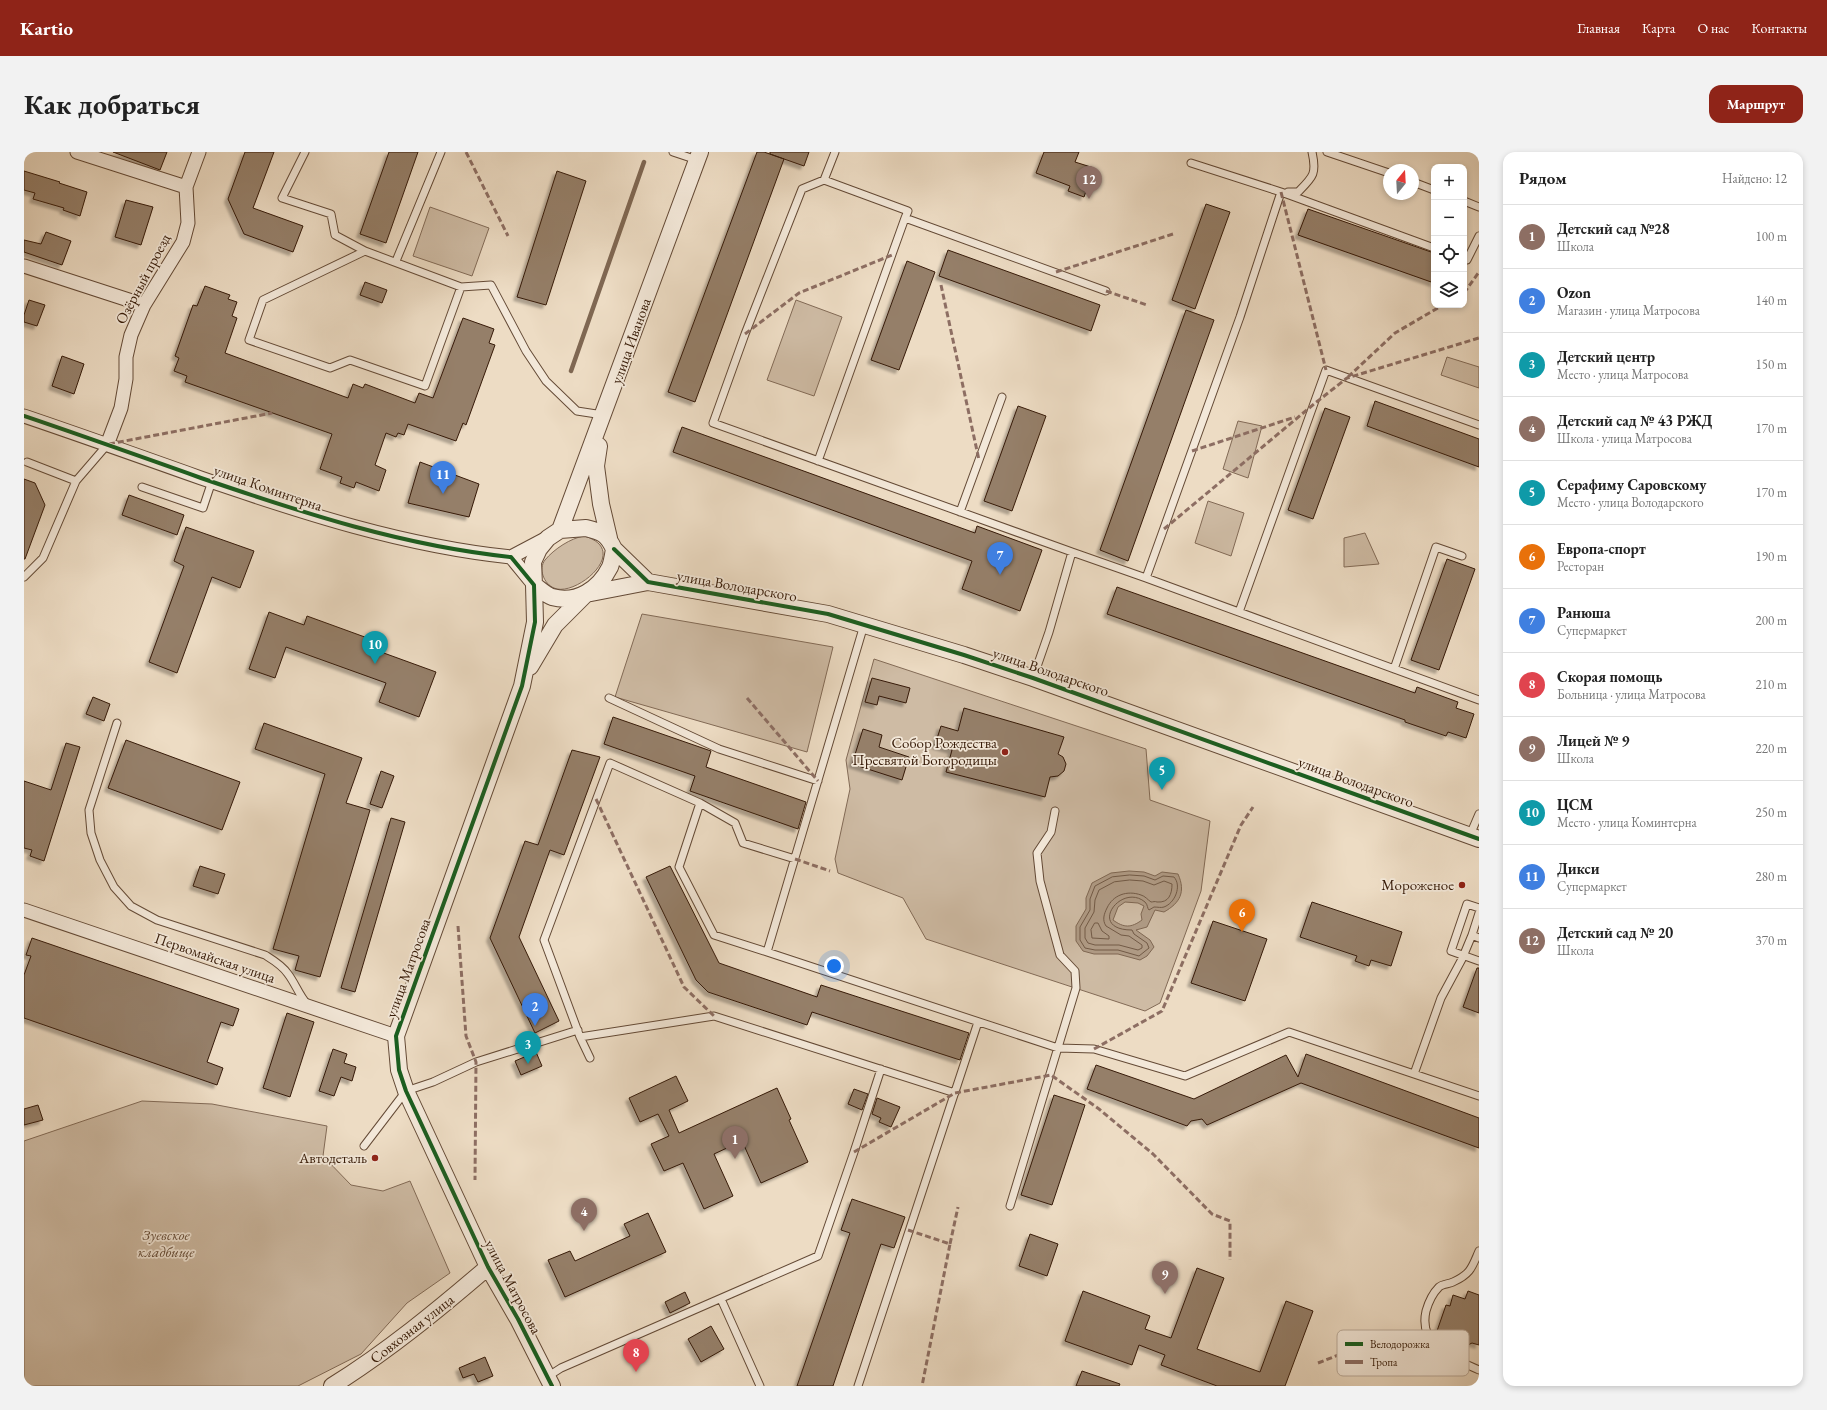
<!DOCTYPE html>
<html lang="ru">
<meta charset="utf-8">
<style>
body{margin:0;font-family:"EB Garamond",serif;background:#f2f2f2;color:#222}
.controls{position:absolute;right:12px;top:12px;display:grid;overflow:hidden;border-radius:8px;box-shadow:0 2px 6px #0003}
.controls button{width:36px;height:36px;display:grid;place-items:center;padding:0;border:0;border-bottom:1px solid #e0e0e0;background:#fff;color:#222;font:20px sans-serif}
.compass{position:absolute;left:1359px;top:12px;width:36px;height:36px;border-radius:50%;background:#fff;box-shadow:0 2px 6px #0003;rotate:18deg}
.you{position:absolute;left:810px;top:814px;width:14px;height:14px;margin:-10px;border:3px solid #fff;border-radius:50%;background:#1a73e8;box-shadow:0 0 0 6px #1a73e833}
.badge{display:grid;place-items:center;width:26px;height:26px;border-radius:50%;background:#8f2418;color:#fff;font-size:13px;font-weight:700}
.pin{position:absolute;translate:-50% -33px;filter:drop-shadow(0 1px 2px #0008)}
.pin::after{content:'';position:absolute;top:21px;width:14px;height:12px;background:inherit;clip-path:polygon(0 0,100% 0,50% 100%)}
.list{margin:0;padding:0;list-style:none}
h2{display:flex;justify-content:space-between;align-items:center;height:52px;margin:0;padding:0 16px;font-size:17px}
h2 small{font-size:13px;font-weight:400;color:#767676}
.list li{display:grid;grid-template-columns:26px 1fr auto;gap:12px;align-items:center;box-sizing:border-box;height:64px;padding:0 16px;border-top:1px solid #e0e0e0}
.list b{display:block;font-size:15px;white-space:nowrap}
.list p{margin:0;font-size:13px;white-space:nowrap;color:#767676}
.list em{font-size:13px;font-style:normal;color:#767676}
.icon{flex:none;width:22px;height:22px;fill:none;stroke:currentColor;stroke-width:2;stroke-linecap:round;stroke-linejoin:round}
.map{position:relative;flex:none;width:1455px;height:1234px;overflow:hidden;border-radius:12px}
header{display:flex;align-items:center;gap:24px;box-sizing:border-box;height:56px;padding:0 20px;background:#8f2418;color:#fff}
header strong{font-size:19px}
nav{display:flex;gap:22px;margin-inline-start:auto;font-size:14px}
.intro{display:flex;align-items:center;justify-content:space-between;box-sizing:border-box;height:96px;padding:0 24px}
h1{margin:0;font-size:28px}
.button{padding:10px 18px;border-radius:12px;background:#8f2418;color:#fff;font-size:14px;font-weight:700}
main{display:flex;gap:24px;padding:0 24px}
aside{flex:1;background:#fff;border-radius:12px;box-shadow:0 2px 6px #0003}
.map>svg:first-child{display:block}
.green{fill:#cebba4;stroke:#826a56}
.water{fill:#af9a84;stroke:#7f6752;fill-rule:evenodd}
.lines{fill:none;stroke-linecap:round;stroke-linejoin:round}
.shore{stroke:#725a46;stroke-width:1}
.stream{stroke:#7f6752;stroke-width:4.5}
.building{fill:#957f69;stroke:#361a07;filter:url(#shadow)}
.service-casing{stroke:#644a36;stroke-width:9}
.minor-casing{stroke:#644a36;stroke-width:15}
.tertiary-casing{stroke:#644a36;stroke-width:18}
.service{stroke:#f3e8d9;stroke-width:7}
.minor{stroke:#f3e8d9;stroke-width:13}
.tertiary{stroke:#f3e8d9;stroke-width:16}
.quiet{stroke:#8d6e63;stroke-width:3;stroke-dasharray:6 3;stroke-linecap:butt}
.cycleway-casing{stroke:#f3e8d9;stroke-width:6}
.cycleway{stroke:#1b5e20;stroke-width:4}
.poi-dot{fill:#8f2418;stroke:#f3e8d9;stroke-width:1.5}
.labels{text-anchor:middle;stroke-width:3.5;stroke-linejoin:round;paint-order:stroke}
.street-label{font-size:15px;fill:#361a07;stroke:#f3e8d9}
.poi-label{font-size:15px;fill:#361a07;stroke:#f3e8d9;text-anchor:end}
.park-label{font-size:15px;font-style:italic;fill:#644a36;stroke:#f3e8d9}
.key{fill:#f3e8d9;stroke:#baaa9a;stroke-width:1}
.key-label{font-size:11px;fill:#361a07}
</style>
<header>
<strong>Kartio</strong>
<nav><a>Главная</a><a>Карта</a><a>О нас</a><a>Контакты</a></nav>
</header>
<div class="intro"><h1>Как добраться</h1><a class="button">Маршрут</a></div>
<main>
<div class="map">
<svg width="1455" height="1234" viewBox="0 0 1455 1234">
<defs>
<filter id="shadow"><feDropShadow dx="-3.5" dy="3.5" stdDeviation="1" flood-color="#0004"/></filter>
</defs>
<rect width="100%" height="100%" fill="#eddcc4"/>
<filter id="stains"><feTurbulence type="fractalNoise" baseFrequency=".005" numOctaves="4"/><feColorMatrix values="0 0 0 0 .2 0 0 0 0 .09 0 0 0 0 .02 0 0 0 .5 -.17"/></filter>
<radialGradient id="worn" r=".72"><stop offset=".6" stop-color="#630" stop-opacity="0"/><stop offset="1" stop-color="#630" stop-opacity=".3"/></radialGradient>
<path class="green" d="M406,55L465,76L448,124L389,104Z
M772,148L818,165L790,244L743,228Z
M1423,205L1455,215V236L1417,223Z
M1214,269L1238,274L1224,326L1199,317Z
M1184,349L1220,361L1207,404L1171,391Z
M1341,381L1355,412L1320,415V386Z
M560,384C609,398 551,446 530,436C520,432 514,417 521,408C530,397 547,386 560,384Z
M618,462L809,495L783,600L591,545Z
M850,507L1122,597L1126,648L1186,669L1177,739L1136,851L1121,859L902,787L879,746L814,721L811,707L826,637L822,608Z
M118,949L188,952L303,974L299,1004L327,1033L359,1039L386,1029L426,1121L383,1151L337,1202L274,1234H0V989Z"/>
<path class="water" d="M1105,719L1120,720L1131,724L1138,720L1154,722C1162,740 1156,751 1140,760L1131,758L1123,775L1112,778L1126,788L1130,795L1123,804L1116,808L1094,802H1070L1059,799L1052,789V774L1062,757V746L1068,731L1087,721ZM1101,750L1114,751L1120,754L1117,762L1118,768C1107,776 1100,776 1089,768L1094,755Z"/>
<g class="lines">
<path class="shore" d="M1106,723L1120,724L1131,728L1139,724L1150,725C1158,734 1151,751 1140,755C1137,756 1134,755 1130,755L1125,758C1123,756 1124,753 1121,750C1097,730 1062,778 1108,778L1110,782L1123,791L1125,796L1115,804L1094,798H1071L1061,796L1056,788V775L1066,758V747L1071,734L1088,725Z
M1106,728L1119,729L1130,733L1140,729L1148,732C1148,742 1145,751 1133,750C1131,749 1129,750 1127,750C1124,748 1121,744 1117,743C1103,738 1089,743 1083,756C1080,762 1078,768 1082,774L1097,783L1105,784L1118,793V796L1114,798L1095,793H1071L1064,791L1061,786V776L1070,760L1071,748L1075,738L1090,730Z
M1071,771H1074L1078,779L1085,784V787L1068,786L1067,778Z"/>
<path class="stream" d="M547,219L620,10"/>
</g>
<path class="building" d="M89,0H143L136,18Z
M221,0H250L229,56L279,74L269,100L220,82L204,47Z
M365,0H394L362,91L336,82Z
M733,0H740L760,7L671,250L644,240Z
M746,0H785L780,14L746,2Z
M1020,0H1055L1051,10L1070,16L1060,45L1044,39L1046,34L1012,21Z
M0,19L36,30L35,31L63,40L56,64L39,58L40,56L9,47L11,41L0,38Z
M533,19L562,29L522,153L493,145Z
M102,48L129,55L117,93L91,85Z
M1182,52L1206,60L1171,157L1148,148Z
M1284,57L1410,101V131L1274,83Z
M22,80L47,89L38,113L0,100V88L17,92Z
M924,98L1076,153L1067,179L915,124Z
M883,109L911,120L875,218L847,208Z
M341,130L363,138L358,151L336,143Z
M181,134L206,143L204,147L213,150L208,164L213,166L201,201L324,246L329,232L339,236L341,232L391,251L395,241L409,246L439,166L470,177L465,191L471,193L442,273L439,271L432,289L384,272L380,283L374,281L372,285L362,281L351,313L362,318L355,339L332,330L330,336L316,331L318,325L296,317L308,282L161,230L163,224L150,219L155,206L151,204L169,153L173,154Z
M5,148L21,153L13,174L0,170V163Z
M1162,158L1190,168L1104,409L1076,398Z
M38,204L60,212L50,242L28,234Z
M1351,249L1455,287V315L1343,274Z
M994,254L1022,264L988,359L960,349Z
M1301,256L1326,265L1289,367L1264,358Z
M658,275L951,381L953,374L1018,398L996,459L938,437L948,409L649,300Z
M396,310L455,332L445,365L384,351Z
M0,327L11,331L21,353L1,407H0Z
M105,343L160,363L153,383L98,363Z
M162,375L230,399L216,436L188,425L153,521L125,510L160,414L150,409Z
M1423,407L1451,417L1415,518L1387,508Z
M1093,435L1391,541L1393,535L1434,550L1432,556L1450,562L1442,586L1424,580L1422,584L1381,570V568L1083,462Z
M245,460L280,473L283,464L360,492L357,500L412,520L395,565L355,550L362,531L262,495L251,526L225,517Z
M848,526L886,536L882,551L855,544L853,553L841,550Z
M69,545L86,552L80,569L62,562Z
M940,556L1040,585L1034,602L1039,605L1042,612L1040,619L1034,624L1026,625L1021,645L922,620L928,598L911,593L917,574L934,579Z
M589,565L687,599L682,615L782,650L774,677L666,639L671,624L580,592Z
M240,571L338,606L322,651L346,658L296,825L271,818L275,804L249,797L301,622L231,597Z
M839,577L858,583L855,595L885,605L878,628L828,612Z
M102,588L216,630L198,678L84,636Z
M42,591L56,595L20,709L6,704L8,698L0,696V629L27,638Z
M548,598L576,605L540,703L526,698L495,785L535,869L511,881L466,786L501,689L514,693Z
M357,619L370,624L358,656L346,652Z
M367,666L381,670L331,840L317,836Z
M176,714L201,722L194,742L169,734Z
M646,714L695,811L793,845L797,833L945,881L936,908L788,860L783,873L684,840L672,828L622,725Z
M1288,750L1378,780L1367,814L1347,808L1345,814L1331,809L1333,804L1276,785Z
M1189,769L1243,787L1221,849L1167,831Z
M8,786L215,857L209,874L197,870L183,910L199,916L193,933L0,866V823L7,804L2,803Z
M1453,816H1455V861L1439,855Z
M263,861L290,870L266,945L239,936Z
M309,897L323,902L320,911L332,915L328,929L317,925L310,944L295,939Z
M512,900L518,914L497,923L491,909Z
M1282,902L1455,966V996L1277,931L1183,973L1178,967L1167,969L1163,974L1063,937L1072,913L1170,947L1262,903L1274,925Z
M652,924L664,949L645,958L655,981L753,936L767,967L765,968L784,1010L737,1031L718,989L690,1002L709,1044L680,1057L659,1011L640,1019L627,992L645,984L634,962L616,970L605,946Z
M830,937L844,942L838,958L824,952Z
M1030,943L1061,953L1028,1053L997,1043Z
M853,946L876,955L867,975L855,970L857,966L848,962Z
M14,953L19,968L0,973V957Z
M828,1047L881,1065L870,1096L857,1092L809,1234H773L826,1081L817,1078Z
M624,1061L642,1100L541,1145L524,1108L546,1099L551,1109L606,1084L600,1072Z
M1006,1082L1034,1092L1023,1124L995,1114Z
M1173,1116L1200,1126L1173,1197L1236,1220L1262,1149L1289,1159L1261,1234H1193L1137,1213L1141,1203L1115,1193L1108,1213L1041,1189L1059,1139L1126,1164L1121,1177L1147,1186Z
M1444,1139L1455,1143V1193L1448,1191L1440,1195L1434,1192L1431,1185L1413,1179L1422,1153L1426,1154L1429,1143L1441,1147Z
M661,1140L666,1151L646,1161L641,1150Z
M687,1174L700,1197L677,1210L664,1187Z
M461,1205L469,1224L454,1230L450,1222L439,1226L435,1216Z
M1058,1219L1096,1232L1095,1234H1052Z"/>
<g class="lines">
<defs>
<path id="service" d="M281,0L258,46L307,62L311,83L341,99
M649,0L673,8
M1303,0L1365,21
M1167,11L1257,40L1410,96
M800,28L811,0
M1389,30L1410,38
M1264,40H1274C1289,25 1293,22 1288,0
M1440,49L1455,55
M1440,107L1443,108L1455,84
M372,109L417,0
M437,135L401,234L326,208L306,216L225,188L239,148L341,99L437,135L467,133L502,199L522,229L553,259L579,263
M794,309L881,66
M3,310L52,329
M118,335L179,356L188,329
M936,360L978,245
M1048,400L689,271L721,182L778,37L800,28L884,59L881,66L1082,139
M0,425L19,406L52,329L83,293
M1122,426L1455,548
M1215,460L1302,218L1455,273
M840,473L743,800L1034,896L1070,897L1161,924L1265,880L1390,922L1417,846L1438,807L1448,783
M1370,517L1412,395L1438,404
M1009,526L1025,480L1048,400L1122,426L1216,165L1257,40
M585,546L695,597L794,629
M93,571L65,658L67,681L76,708L90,735L107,754L133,768L241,803C249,808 258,813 264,822C271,831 275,843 283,852
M676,651L711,671L719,691L771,707
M1446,683L1455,662
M1455,756L1443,752L1427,799L1455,809
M1455,761L1448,783L1455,786
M556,885L690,864L931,941
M566,906L556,885L520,788L586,611L676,651L655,715L690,783L743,800
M1390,922L1455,944
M340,994L382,939L409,930L452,910L554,878
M986,1054L1052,836L1051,819L1036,803L1016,729L1013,701L1027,680L1031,659
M1455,1099C1448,1115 1447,1122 1429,1130C1425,1132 1418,1132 1415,1135C1409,1141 1404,1152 1402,1159C1394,1195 1429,1206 1455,1218
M697,1147L736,1234
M523,1225L537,1216L794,1104L830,1000L857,917
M834,1234L954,870"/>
<path id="minor" d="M53,0L162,35
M0,114L120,153
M0,264C59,284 118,305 177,326C279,361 380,394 487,405
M83,293L97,256L102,227V205L107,183L120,153L159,90L164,71L162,35L175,0
M487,405L523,386
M487,405L510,433
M0,758L372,884"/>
<path id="tertiary" d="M575,294L572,314L577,352L585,386
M562,376C578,380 583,382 590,397C589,403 588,410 586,415C575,437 553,452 528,445C522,443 516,437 510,433L509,410L515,397L524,386L536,378Z
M536,378L676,0
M590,397L624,430L804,462L940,503L1009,526L1455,687
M510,433L511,470L498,534L372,884L375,918L382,939L464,1115L494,1167L528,1234
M506,515L531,473L562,442L624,430
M308,1234C364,1199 414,1158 464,1115"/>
</defs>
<use href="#service" class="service-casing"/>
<use href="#minor" class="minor-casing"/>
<use href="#tertiary" class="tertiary-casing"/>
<use href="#service" class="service"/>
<use href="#minor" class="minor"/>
<use href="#tertiary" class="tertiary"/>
<path class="quiet" d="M442,0L484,84
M1257,40L1302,218
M1032,120L1149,82
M917,133L955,308
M1082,139L1123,153
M1440,141L1455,120
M721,182L775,141L868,103
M1324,225L1371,181L1419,153
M85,292L248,261
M1168,299L1271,265
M1140,377L1290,252L1323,226L1455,186
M723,546L794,629
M572,647L660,835L690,864
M771,707L806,719
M434,774L442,884L452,910L451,1028
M1070,897L1138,859L1217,673L1229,655
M830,1000L931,941L1027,923L1075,957L1129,1002L1188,1062L1206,1069V1108
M884,1078L926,1092L898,1234
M926,1092L934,1055
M1294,1211L1345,1191"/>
<defs>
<path id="cycleway" d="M0,264C59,284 118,305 177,326C279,361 380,394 487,405L510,433L511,470L498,534L372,884L375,918L382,939L464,1115L494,1167L528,1234
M590,397L624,430L804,462L940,503L1009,526L1455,687"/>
</defs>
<use href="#cycleway" class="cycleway-casing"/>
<use href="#cycleway" class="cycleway"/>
</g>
<g class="poi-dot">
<circle cx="981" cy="600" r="4"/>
<circle cx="1438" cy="733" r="4"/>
<circle cx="351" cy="1006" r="4"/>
</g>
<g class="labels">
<g class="street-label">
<text transform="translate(119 127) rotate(-62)" y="5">Озёрный проезд</text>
<text transform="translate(607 189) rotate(-70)" y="5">улица Иванова</text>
<text transform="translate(244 336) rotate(19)" y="5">улица Коминтерна</text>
<text transform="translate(713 434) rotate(10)" y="5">улица Володарского</text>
<text transform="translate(1027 520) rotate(19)" y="5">улица Володарского</text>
<text transform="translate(1332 630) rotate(20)" y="5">улица Володарского</text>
<text transform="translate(191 806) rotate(19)" y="5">Первомайская улица</text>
<text transform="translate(384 816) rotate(-70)" y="5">улица Матросова</text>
<text transform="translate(489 1135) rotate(62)" y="5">улица Матросова</text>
<text transform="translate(388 1177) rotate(-38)" y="5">Совхозная улица</text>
</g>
<g class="poi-label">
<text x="973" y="596">Собор Рождества<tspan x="973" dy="17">Пресвятой Богородицы</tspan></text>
<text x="1430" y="738">Мороженое</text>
<text x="343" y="1011">Автодеталь</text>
</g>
<g class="park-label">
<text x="142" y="1088">Зуевское<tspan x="142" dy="17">кладбище</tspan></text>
</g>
</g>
<rect x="1313" y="1178" width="132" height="46" rx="6" class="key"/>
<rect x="1321" y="1190" width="18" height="4" fill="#1b5e20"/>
<rect x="1321" y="1208" width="18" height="4" fill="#8d6e63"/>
<g class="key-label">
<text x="1346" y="1196">Велодорожка</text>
<text x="1346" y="1214">Тропа</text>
</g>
<rect width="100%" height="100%" filter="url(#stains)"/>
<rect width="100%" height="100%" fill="url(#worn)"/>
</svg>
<div class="controls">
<button>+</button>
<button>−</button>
<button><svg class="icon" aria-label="locate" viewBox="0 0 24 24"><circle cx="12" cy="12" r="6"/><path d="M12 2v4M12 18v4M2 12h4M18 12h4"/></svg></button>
<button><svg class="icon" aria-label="layers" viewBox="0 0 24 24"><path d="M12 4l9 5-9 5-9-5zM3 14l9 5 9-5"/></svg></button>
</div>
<svg class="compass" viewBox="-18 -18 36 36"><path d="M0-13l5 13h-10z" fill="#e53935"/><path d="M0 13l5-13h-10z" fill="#767676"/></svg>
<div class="you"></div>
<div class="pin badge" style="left:711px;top:1007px;background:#8d6e63">1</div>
<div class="pin badge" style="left:511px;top:874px;background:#3f7fe0">2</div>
<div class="pin badge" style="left:504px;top:912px;background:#0f9aa8">3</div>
<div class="pin badge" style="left:560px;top:1079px;background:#8d6e63">4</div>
<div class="pin badge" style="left:1138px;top:638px;background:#0f9aa8">5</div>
<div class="pin badge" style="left:1218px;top:780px;background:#e8710a">6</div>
<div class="pin badge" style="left:976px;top:423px;background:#3f7fe0">7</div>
<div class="pin badge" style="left:612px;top:1220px;background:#e0444e">8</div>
<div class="pin badge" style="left:1141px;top:1142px;background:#8d6e63">9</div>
<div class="pin badge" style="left:351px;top:512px;background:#0f9aa8">10</div>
<div class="pin badge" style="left:419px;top:342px;background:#3f7fe0">11</div>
<div class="pin badge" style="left:1065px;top:47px;background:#8d6e63">12</div>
</div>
<aside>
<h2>Рядом<small>Найдено: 12</small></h2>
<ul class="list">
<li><span class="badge" style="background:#8d6e63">1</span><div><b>Детский сад №28</b><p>Школа</p></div><em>100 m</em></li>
<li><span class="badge" style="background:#3f7fe0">2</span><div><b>Ozon</b><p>Магазин · улица Матросова</p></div><em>140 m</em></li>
<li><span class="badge" style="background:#0f9aa8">3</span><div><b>Детский центр</b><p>Место · улица Матросова</p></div><em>150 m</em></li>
<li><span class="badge" style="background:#8d6e63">4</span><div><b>Детский сад № 43 РЖД</b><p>Школа · улица Матросова</p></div><em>170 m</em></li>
<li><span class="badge" style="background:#0f9aa8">5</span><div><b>Серафиму Саровскому</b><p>Место · улица Володарского</p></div><em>170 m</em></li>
<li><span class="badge" style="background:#e8710a">6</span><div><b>Европа-спорт</b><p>Ресторан</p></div><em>190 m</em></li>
<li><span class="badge" style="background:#3f7fe0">7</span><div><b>Ранюша</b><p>Супермаркет</p></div><em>200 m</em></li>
<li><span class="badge" style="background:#e0444e">8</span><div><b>Скорая помощь</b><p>Больница · улица Матросова</p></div><em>210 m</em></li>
<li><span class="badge" style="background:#8d6e63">9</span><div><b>Лицей № 9</b><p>Школа</p></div><em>220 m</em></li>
<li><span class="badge" style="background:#0f9aa8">10</span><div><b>ЦСМ</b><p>Место · улица Коминтерна</p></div><em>250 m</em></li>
<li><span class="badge" style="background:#3f7fe0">11</span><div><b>Дикси</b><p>Супермаркет</p></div><em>280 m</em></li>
<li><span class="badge" style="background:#8d6e63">12</span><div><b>Детский сад № 20</b><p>Школа</p></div><em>370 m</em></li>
</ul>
</aside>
</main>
